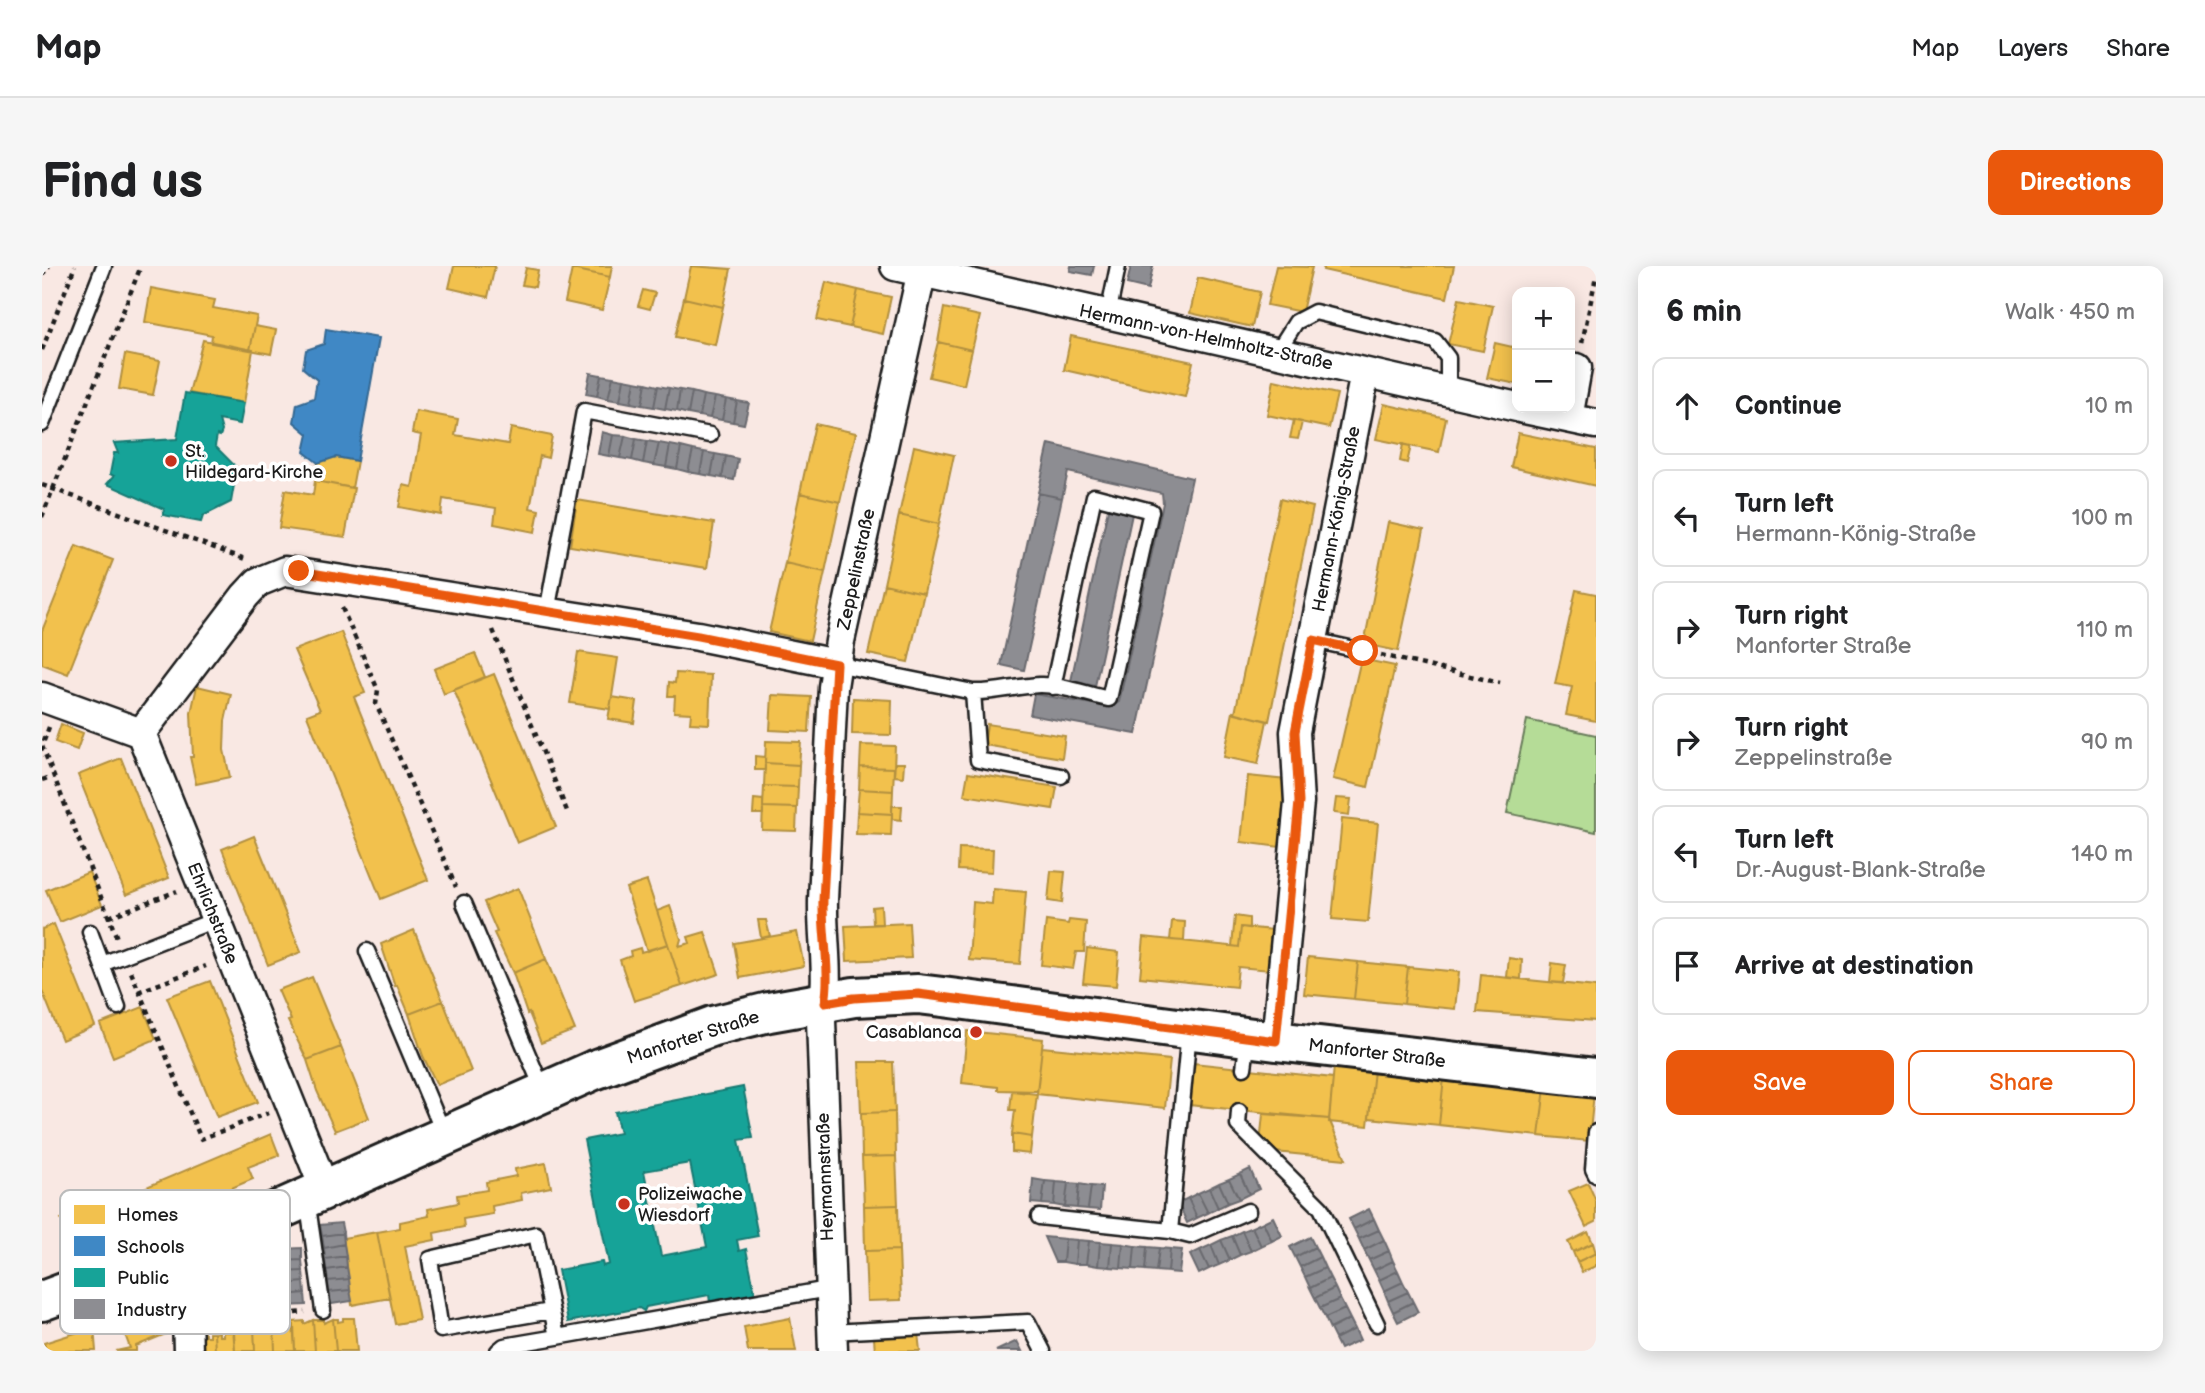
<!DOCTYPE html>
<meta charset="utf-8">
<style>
body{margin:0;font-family:"Balsamiq Sans",sans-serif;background:#f6f6f6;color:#202124}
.controls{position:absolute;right:21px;top:21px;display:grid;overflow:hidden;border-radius:14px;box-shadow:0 4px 18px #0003}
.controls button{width:63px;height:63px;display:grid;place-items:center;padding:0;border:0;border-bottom:2px solid #e0e0e0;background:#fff;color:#202124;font:35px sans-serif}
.stop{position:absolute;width:21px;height:21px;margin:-16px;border:5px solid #ea580c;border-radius:50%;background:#fff}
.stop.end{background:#ea580c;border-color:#fff;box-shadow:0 2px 7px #0008}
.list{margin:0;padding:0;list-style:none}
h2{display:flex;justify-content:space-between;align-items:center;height:91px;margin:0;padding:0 28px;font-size:30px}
h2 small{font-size:23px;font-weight:400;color:#757577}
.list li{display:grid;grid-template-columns:46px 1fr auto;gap:21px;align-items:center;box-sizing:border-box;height:98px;margin:0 14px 14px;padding:0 14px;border:2px solid #e0e0e0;border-radius:14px}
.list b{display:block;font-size:26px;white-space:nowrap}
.list p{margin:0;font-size:23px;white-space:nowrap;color:#757577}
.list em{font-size:23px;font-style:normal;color:#757577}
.actions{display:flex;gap:14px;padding:21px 28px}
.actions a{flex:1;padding:16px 0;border:2px solid #ea580c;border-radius:14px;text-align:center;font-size:24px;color:#ea580c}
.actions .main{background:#ea580c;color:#fff}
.icon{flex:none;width:38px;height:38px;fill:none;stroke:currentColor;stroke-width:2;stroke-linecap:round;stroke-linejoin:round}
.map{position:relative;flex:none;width:1554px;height:1085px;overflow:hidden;border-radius:14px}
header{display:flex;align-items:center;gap:42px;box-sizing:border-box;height:98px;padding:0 35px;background:#fff;border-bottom:2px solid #e0e0e0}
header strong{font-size:33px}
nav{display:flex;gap:38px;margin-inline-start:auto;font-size:24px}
.intro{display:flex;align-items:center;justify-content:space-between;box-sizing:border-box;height:168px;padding:0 42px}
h1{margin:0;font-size:49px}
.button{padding:18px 32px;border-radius:14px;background:#ea580c;color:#fff;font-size:24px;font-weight:700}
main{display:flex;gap:42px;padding:0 42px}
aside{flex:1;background:#fff;border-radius:14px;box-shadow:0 4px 18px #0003}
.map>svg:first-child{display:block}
.green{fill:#b5dc97;stroke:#687c5a;stroke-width:2}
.homes{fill:#f2c14e;stroke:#b2903f;stroke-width:2}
.schools{fill:#3f88c5;stroke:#346892;stroke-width:2}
.public{fill:#17a398;stroke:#187a73;stroke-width:2;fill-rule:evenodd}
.industry{fill:#8d8d92;stroke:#6b6b6f;stroke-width:2}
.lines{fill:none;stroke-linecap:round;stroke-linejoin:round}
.lane-casing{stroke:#1c1c1c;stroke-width:19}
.street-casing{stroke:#1c1c1c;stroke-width:33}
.secondary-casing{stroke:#1c1c1c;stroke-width:44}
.path{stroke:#1c1c1c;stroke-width:4.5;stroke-dasharray:5 5;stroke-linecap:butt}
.lane{stroke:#fff;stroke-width:14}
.street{stroke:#fff;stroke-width:28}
.secondary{stroke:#fff;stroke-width:38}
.route{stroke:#ea580c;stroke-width:9}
.poi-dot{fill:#c8321e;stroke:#fff;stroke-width:2.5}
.labels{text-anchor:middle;stroke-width:7;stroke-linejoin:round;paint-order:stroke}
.street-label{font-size:18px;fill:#1c1c1c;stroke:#fff}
.poi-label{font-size:18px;fill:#1c1c1c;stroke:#fff;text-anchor:start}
.key{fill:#fff;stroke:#bbb;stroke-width:2}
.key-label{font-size:19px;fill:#1c1c1c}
</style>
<header>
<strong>Map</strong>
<nav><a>Map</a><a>Layers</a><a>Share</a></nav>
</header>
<div class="intro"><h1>Find us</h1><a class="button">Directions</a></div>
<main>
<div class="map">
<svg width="1554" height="1085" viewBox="0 0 1554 1085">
<rect width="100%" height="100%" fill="#f9e8e3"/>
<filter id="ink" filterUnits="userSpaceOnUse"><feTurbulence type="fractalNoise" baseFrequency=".0143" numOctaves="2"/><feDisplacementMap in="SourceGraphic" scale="14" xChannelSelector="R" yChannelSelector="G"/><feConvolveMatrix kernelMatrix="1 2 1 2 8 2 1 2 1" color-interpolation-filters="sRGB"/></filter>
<g filter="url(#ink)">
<path class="green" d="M1485,454L1554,469V566L1465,547Z"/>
<path class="homes" d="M412,0H453L446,31L407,22Z
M531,0H570L568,11L530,3Z
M649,0L689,3L681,41L642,32Z
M1234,0L1270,1L1260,46L1225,39Z
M1282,0H1412L1405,32L1281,4Z
M484,2L496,4L493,21L480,19Z
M530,3L568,11L560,44L523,36Z
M1156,12L1218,26L1210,61L1148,47Z
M784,16L816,24L808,61L775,54Z
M109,22L173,34L171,42L215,50L208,84L169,77L170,69L103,56Z
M601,24L613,27L608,43L596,40Z
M816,24L849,31L841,68L808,61Z
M642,32L681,41L673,79L633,71Z
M1417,33L1451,40L1441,85L1406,78Z
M902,42L938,50L930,84L896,76Z
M213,60L234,64L229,88L208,84Z
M1029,70L1151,96L1143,131L1022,104Z
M161,74L211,84L202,137L147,127Z
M896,76L930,84L922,119L887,111Z
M1453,77L1475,82V118L1445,112Z
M83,88L118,95L111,129L77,123Z
M1232,114L1295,128L1287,162L1225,149Z
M1342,138L1404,152L1397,186L1334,173Z
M374,145L416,153L413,169L466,178L469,162L510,170L506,192L498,190L488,242L497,244L493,266L452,258L454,242L401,233L399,249L357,241L361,219L370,221L379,169L370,167Z
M1252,154L1260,156L1256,173L1248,172Z
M773,158L814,167L798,236L758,227Z
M1476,167L1554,183V220L1469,201Z
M1361,178L1369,180L1365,197L1358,195Z
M872,180L912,189L897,258L857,249Z
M294,191L315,195L310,222L273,215L276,197Z
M273,215L312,222L303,271L237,262L243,224L271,229Z
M758,227L798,236L783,306L743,297Z
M1238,233L1271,241L1227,455L1193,447Z
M535,234L672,257L665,302L528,280Z
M857,249L897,258L882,327L842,318Z
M1346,256L1382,264L1356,385L1322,378Z
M34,280L71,294L26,408L0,398V365Z
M743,297L783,306L768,375L727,366Z
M842,318L882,327L866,396L826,388Z
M1534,324L1554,328V455L1524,449L1530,421L1513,418Z
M299,366L323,427L312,431L386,614L339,633L265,449L278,444L252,384Z
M536,386L576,392L568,443L528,437Z
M433,387L443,411L402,428L392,403Z
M1319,393L1353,400L1326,521L1291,513Z
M634,407L669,409L667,458L648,457L649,447L632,446L633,430H626L627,416L633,417Z
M452,408L514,561L475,577L412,424Z
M155,420L189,428L183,455L182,484L188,511L154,518L148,491H151L149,447Z
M730,429L769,431L767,466L728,464Z
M570,431L595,435L592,457L566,453Z
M811,432L850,434L849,469L810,468Z
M1191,446L1225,455L1216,498L1182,491Z
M19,458L41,467L35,484L13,476Z
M945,458L1023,470L1020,492L942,479Z
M724,475L759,476L757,499L723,497Z
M819,479L853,480L852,502L818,501Z
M713,490L723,491V504H713Z
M79,492L127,612L84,629L36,509Z
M723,497L757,499L756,521L722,520Z
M853,497H862L861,511L852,510Z
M818,501L852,502L851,525L817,523Z
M926,507L1015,521L1011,543L922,529Z
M1206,510L1245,514L1238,581L1199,576Z
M722,520L756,521L755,542L721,541Z
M817,523L851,525L850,548L815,546Z
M1294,532L1309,533L1307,549L1292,547Z
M712,533L721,534V548H711Z
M850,540H860L859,554L850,553Z
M721,541L755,542L754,565L720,564Z
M815,546L850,548L849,569L814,568Z
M1300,553L1336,557L1326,656L1290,653Z
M212,570L259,686L226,699L180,583Z
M917,582L951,583L950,606L916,604Z
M1009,605L1023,606L1020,637L1006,635Z
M47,606L60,639L18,656L4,624Z
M605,615L626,678L605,685L584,622Z
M476,622L504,693L471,707L452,667L455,666L442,636Z
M951,623L984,626L978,698L927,694L931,636L950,638Z
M628,640L639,673L637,680L648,677L646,671L663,666L677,708L640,720L615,645Z
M839,640L840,658H831L830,641Z
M1193,650L1207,652V662L1199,661L1197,681L1190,680Z
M716,654H724L728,670L719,672Z
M1027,654L1044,656L1042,686H1034L1031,703L999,699L1004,655L1026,658Z
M1130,655L1143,656L1142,675L1128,674Z
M867,657L869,692L805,695L803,660Z
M12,658L53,760L20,774L0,724V663Z
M1199,661L1232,664L1228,704L1196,701L1194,721L1098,711L1102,671L1197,681Z
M372,664L401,735L367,748L355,719L353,720L339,678Z
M755,666L762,700L698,712L692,677Z
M626,678L640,720L592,735L578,694L589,690L588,685L598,682L599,686Z
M1045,682L1077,686L1074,720L1041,717Z
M1266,691L1316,696L1312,733L1262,728Z
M1467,692L1480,694L1479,713L1465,711Z
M504,693L533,764L499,777L487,747L485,748L471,707Z
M1316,696L1366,701L1362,738L1312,733Z
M1510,697L1524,699L1521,717L1508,716Z
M1366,701L1417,706L1413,743L1362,738Z
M1439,709L1554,721V759V755L1435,746Z
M270,711L299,781L265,794L246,755L249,754L236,724Z
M168,715L216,836L175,851L125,731Z
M401,735L429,805L395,819L381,790L367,748Z
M101,741L114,773L71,791L58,758Z
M925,765L1001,773L995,825L956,824V821L920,817Z
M299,781L327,852L293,865L275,825L265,794Z
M1000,781L1128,794L1123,842L995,828Z
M817,796H851L853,846L819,847Z
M1151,797L1291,812L1287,853L1147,839Z
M1292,800L1332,804L1326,860L1287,856Z
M1332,804L1402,812L1397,859L1327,852Z
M1402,812L1503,822L1497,870L1397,859Z
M1503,822L1552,827L1547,875L1497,870Z
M970,825L995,828L990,871L970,868L973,844H968Z
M853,846L854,890L820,891L819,847Z
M1221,848L1287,853L1304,893L1223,885L1218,878Z
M229,868L237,889L206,901L211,913L72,972L71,969L31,986L19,953L58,936L60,940Z
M970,868L990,871L988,888L970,886Z
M854,890L856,939L822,940L820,891Z
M504,897L509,921L479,927L480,934L450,940L451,948L421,953L422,961L392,967L393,974L363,980L377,1054L353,1058L335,966L358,962V956L387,950L386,943L416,937L415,929L445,924L444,916L474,910L473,903Z
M1546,917L1554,935V956L1544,961L1527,925Z
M856,939L857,984L823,985L822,940Z
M335,966L348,1032L310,1039L301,972Z
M1546,966L1551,977L1531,986L1526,976Z
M1551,977L1554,987L1535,996L1531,986Z
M857,984L859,1034L825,1035L823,985Z
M1554,987V1000L1540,1006L1535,996Z
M108,1029L124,1068L94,1080V1085H74L88,1082L73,1042Z
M301,1052H312L315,1085H294L291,1053H296V1056L301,1055Z
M748,1052L754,1085H706L702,1061Z
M291,1053L294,1085H273L271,1054H282V1057Z
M271,1054L273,1085H253L251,1056L262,1055V1058Z
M241,1059H252L253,1085H233L232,1060H236L237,1063Z
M227,1060H232L233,1085H213L212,1062L222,1061V1064L227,1063Z
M52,1061L54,1085H4L2,1077Z
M202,1062L203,1065L212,1062L213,1085H193L191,1063Z
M177,1066V1070H181V1066H192L193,1085H173L172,1067Z
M163,1067V1070H167V1067H172L173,1085H153L152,1068Z
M876,1067L878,1085H833L832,1072Z"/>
<path class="schools" d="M284,63L337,72L315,195L294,191L276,197L262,186L266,168L252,156L255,138L272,132L275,114L261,102L264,84L282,78Z"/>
<path class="public" d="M143,127L202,137L198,158L177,154L180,165L178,170L175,169L173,180L195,202L189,236L161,250L159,256L121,249L122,243L65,218L72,210L68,208L72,187H76L72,177L135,173Z
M701,821L711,872L697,874L716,970L695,974L697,985L704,983L713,1027L668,1036L667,1029L604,1041L602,1045L597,1042L526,1056L516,1004L560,996L561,1000L567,998L542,874L578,867L573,846ZM648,897L665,981L619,990L602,905Z"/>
<path class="industry" d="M1029,0H1052L1050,9L1028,5Z
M1089,0H1111L1106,23L1085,18Z
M548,107L559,109L555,130L544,128Z
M559,109L571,111L566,133L555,130Z
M571,111L582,113L578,135L566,133Z
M582,113L593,115L589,137L578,135Z
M593,115L604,117L600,139L589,137Z
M604,117L616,120L612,141L600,139Z
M616,120L627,122L623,143L612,141Z
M627,122L638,124L635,145L623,143Z
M638,124L650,126L646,148L635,145Z
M650,126L661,129L657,150L646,148Z
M661,129L673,131L668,152L657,150Z
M673,131L684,133L680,154L668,152Z
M684,133L695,135L691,156L680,154Z
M695,135L707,137L702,158L691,156Z
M560,166L571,169L567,190L556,188Z
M571,169L583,170L578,192L567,190Z
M583,170L594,173L590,194L578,192Z
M594,173L605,175L601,197L590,194Z
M605,175L617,177L612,199L601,197Z
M617,177L628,179L624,201L612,199Z
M1007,178L1150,212L1094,468L988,449L992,428L1068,441L1077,436L1121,237L1120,227L1026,206L1020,232L996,227Z
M628,179L639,181L635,203L624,201Z
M639,181L651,184L646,206L635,203Z
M651,184L662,186L658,208L646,206Z
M662,186L673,188L669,210L658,208Z
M673,188L684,190L680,212L669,210Z
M684,190L696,193L692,214L680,212Z
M996,227L1020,232L982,404L959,399Z
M1066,243L1090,248L1053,420L1029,415Z
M1208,903L1217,923L1207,928L1198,908Z
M1198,908L1207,928L1197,933L1187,913Z
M991,913L1003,915L1000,938L989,937Z
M1187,913L1197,933L1186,937L1177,917Z
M1003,915L1014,916L1012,939L1000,938Z
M1014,916L1026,917L1023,941L1012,939Z
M1026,917L1037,918L1035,942L1023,941Z
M1177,917L1186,937L1176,942L1167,922Z
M1037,918L1049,920L1046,943L1035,942Z
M1049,920L1060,921L1058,944L1046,943Z
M1167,922L1176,942L1166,947L1156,927Z
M1156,927L1166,947L1155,952L1146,932Z
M1146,932L1155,952L1145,957L1136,937Z
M1327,943L1332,953L1312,963L1307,953Z
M1231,951L1240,970L1230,975L1221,956Z
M1332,953L1337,964L1317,973L1312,963Z
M1221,956L1230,975L1219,980L1210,961Z
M299,957L301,967L280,970L278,959Z
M1210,961L1219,980L1209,985L1200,965Z
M1337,964L1342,974L1322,984L1317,973Z
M1200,965L1209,985L1198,989L1190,970Z
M301,967L302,978L282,982L280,970Z
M1190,970L1198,989L1188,994L1179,974Z
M1002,971L1023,973L1021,996H1013Z
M1268,971L1273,981L1253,991L1248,981Z
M1023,973L1035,974L1033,998L1021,996Z
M1035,974L1047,975L1044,998H1033Z
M1179,974L1188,994L1177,999L1169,979Z
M1342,974L1347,985L1327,994L1322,984Z
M1047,975L1058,976L1056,1000L1044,998Z
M1058,976L1070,977L1068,1001L1056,1000Z
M1070,977L1081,978L1079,1002L1068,1001Z
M302,978L304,990L283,993L282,982Z
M1081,978L1093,980L1091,1003L1079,1002Z
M1169,979L1177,999L1167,1003L1158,984Z
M1093,980L1105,981L1103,1004L1091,1003Z
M1105,981L1117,982L1114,1005L1103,1004Z
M1273,981L1278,991L1258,1001L1253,991Z
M260,982V994L239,995V983Z
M1117,982L1128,983L1126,1006L1114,1005Z
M1128,983L1140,984L1137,1007L1126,1006Z
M1158,984L1167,1003L1157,1008L1148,989Z
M1347,985L1351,995L1332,1004L1327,994Z
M304,990L305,1001L284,1004L283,993Z
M1278,991L1283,1002L1263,1011L1258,1001Z
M260,994L261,1005L240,1006L239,995Z
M1351,995L1356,1005L1337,1014L1332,1004Z
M305,1001L307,1013L286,1015L284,1004Z
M1283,1002L1288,1012L1268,1022L1263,1011Z
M261,1005L262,1016L241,1018L240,1006Z
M1356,1005L1361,1016L1342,1025L1337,1014Z
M1288,1012L1293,1022L1273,1032L1268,1022Z
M307,1013L308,1024L287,1026L286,1015Z
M262,1016L263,1027L242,1029L241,1018Z
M1361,1016L1366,1026L1346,1035L1342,1025Z
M1293,1022L1298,1033L1278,1042L1273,1032Z
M308,1024L310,1035L289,1038L287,1026Z
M1366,1026L1371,1036L1351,1046L1346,1035Z
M263,1027L264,1039L243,1040L242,1029Z
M1298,1033L1303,1043L1283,1052L1278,1042Z
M1371,1036L1376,1046L1356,1056L1351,1046Z
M1303,1043L1308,1053L1288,1063L1283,1052Z
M1308,1053L1313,1063L1293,1073L1288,1063Z
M1313,1063L1318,1074L1298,1083L1293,1073Z
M975,1075L980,1085H954Z"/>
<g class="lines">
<defs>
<path id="lane" d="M1066,49L1076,0
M1235,86L1254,56L1273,46L1393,75L1406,92V125
M0,158L62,0
M505,346L542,145L668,169
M1271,374L1321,385
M794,398L931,426C953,427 974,420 997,419C1019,418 1046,429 1067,433L1109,245L1052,230L1011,421
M931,426L936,494L1019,510
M422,637L501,824
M48,666L76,741
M325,685L402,868
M60,698L173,654
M1202,802L1206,773
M1197,845L1196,859L1279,942L1335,1058
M1554,866L1551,903L1554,909
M265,933L281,1044
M997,951L1128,965L1147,765
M202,963L211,986L216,1050
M1128,965L1148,970L1206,945
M509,1045L399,1064L388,993L494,968L515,1071L786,1023
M788,1066L986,1056L1001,1085
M456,1085L462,1080L515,1071"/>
<path id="street" d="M853,0L1475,141
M1528,141L1535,102
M1478,142L1554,158
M0,431L99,467L283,924
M99,467L203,330L216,316L243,305L656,370L794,398
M1234,775L1257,536L1253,466L1323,107
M143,983L146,1085
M791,1085L779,754C789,713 780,676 781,634L791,421L798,375L881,0"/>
<path id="secondary" d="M0,1035L201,960L552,804L671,760L727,746L812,731L876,728L901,731L1234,775L1554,812"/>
</defs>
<use href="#lane" class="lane-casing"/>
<use href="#street" class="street-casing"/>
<use href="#secondary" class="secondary-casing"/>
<path class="path" d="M0,9L7,0
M1540,77L1554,11
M0,84L33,0
M0,219L203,293
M0,251L99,0
M300,342L336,424L334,438L414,621
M451,364L525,545
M1339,389L1458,417
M7,461L0,480L75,672
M0,514L11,510
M67,651L135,625
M89,706L159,873L226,847
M96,726L164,700
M233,1049L263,1046
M171,1056L197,1053"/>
<use href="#lane" class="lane"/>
<use href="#street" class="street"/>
<use href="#secondary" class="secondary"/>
</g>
</g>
<g class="lines" filter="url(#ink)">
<path class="route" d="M257,305L656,370L794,398L781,634C780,667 789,705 783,737L812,732L876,728L1234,775L1257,536L1253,466L1271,374L1321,385"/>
</g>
<g class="poi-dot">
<circle cx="129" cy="195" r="7"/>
<circle cx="934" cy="766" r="7"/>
<circle cx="582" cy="938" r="7"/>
</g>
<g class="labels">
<g class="street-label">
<text transform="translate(1164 71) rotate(12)" y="6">Hermann-von-Helmholtz-Straße</text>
<text transform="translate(1294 253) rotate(-79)" y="6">Hermann-König-Straße</text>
<text transform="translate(814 303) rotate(-78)" y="6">Zeppelinstraße</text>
<text transform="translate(171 647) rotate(68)" y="6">Ehrlichstraße</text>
<text transform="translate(651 771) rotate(-18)" y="6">Manforter Straße</text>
<text transform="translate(1335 787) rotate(7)" y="6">Manforter Straße</text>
<text transform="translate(783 911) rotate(-92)" y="6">Heymannstraße</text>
</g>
<g class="poi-label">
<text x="143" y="191">St.<tspan x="143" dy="21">Hildegard-Kirche</tspan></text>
<text x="920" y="772" text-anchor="end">Casablanca</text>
<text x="596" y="934">Polizeiwache<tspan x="596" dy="21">Wiesdorf</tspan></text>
</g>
</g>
<rect x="18" y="924" width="230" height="144" rx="10" class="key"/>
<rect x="32" y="939" width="31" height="19" fill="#f2c14e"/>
<rect x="32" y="970" width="31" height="20" fill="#3f88c5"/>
<rect x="32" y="1002" width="31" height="19" fill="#17a398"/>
<rect x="32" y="1033" width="31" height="20" fill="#8d8d92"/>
<g class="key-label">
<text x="75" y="955">Homes</text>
<text x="75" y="987">Schools</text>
<text x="75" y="1018">Public</text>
<text x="75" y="1050">Industry</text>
</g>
</svg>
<div class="controls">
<button>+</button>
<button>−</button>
</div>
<div class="stop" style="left:1321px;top:385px"></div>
<div class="stop end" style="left:257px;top:305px"></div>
</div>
<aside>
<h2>6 min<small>Walk · 450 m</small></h2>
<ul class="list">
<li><svg class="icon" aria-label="ahead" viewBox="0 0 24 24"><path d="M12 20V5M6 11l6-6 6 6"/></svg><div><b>Continue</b></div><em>10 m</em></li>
<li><svg class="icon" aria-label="left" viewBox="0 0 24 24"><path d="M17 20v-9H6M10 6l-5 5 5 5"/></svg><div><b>Turn left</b><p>Hermann-König-Straße</p></div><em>100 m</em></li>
<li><svg class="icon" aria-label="right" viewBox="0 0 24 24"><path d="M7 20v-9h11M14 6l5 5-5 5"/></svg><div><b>Turn right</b><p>Manforter Straße</p></div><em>110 m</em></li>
<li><svg class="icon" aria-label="right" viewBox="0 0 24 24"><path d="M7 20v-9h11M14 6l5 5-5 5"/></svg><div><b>Turn right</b><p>Zeppelinstraße</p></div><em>90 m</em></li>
<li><svg class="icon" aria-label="left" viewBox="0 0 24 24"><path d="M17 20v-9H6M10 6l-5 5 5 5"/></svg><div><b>Turn left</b><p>Dr.-August-Blank-Straße</p></div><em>140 m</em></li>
<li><svg class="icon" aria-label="arrive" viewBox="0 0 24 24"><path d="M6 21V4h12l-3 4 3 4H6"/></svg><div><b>Arrive at destination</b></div></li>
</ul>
<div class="actions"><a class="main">Save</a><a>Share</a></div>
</aside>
</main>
